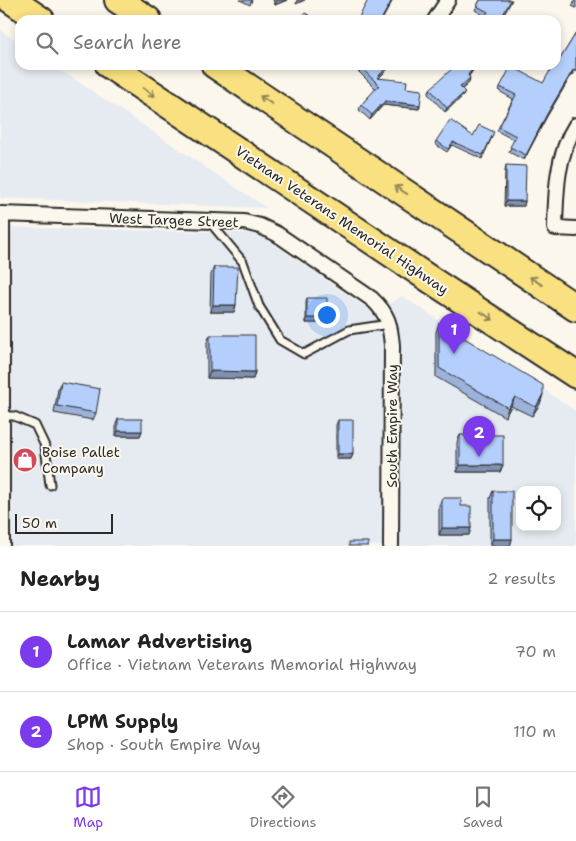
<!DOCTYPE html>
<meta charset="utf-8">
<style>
body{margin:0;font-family:"Shantell Sans",sans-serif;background:#f2f2f2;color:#222}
.controls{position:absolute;right:15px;bottom:15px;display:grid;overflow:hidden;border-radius:10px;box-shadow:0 2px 8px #0003}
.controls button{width:45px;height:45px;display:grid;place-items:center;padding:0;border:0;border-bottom:1px solid #e0e0e0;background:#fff;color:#222;font:25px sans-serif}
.scale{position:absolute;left:15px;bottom:12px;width:98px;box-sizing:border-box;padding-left:5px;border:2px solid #2b2b2b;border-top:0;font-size:14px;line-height:18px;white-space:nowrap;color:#2b2b2b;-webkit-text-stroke:4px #fbf7ec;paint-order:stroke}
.you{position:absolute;left:326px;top:314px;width:18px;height:18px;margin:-12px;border:4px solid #fff;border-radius:50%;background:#1a73e8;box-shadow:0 0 0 8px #1a73e833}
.badge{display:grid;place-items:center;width:32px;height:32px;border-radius:50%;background:#7c3aed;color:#fff;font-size:16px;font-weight:700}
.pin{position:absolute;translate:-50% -41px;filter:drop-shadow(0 1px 2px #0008)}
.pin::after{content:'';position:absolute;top:26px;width:18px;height:15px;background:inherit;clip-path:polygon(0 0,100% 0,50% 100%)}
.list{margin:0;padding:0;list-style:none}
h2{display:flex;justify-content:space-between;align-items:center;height:65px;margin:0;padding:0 20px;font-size:21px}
h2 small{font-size:16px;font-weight:400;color:#767676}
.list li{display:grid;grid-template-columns:32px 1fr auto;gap:15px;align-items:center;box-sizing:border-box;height:80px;padding:0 20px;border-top:1px solid #e0e0e0}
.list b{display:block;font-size:19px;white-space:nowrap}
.list p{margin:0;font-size:16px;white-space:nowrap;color:#767676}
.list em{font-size:16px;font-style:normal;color:#767676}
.icon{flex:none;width:28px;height:28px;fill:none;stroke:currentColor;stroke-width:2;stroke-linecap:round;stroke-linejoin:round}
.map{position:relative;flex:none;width:576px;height:546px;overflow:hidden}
.search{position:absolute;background:#fff;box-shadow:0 2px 8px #0003;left:15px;right:15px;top:15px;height:55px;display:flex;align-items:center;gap:12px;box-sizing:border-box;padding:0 18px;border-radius:15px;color:#767676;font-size:19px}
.sheet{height:225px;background:#fff}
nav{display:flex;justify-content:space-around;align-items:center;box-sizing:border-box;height:70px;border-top:1px solid #e0e0e0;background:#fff;font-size:14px;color:#767676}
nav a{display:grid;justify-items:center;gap:2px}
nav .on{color:#7c3aed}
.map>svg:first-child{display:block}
.built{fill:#e6ebf1;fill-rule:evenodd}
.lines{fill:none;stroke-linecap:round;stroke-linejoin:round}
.service-casing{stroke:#2b2b2b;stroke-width:11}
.minor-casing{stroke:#2b2b2b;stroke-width:18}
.motorway-casing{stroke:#2b2b2b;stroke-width:30}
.service{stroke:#fbf7ec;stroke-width:7}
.minor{stroke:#fbf7ec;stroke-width:14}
.motorway{stroke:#f9e181;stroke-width:26}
.wall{fill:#9cb2da;stroke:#2b2b2b}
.shaded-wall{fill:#7f91b1;stroke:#2b2b2b}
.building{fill:#b5cffd;stroke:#2b2b2b}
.oneway{stroke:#928656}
.labels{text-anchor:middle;stroke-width:4;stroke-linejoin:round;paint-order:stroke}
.street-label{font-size:14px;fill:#2b2b2b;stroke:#fbf7ec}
.poi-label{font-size:14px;fill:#2b2b2b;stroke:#fbf7ec;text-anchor:start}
</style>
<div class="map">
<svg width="576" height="546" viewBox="0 0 576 546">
<rect width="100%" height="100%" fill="#fbf7ec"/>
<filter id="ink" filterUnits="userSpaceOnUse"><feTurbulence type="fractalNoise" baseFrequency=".02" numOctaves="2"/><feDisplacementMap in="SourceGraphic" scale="10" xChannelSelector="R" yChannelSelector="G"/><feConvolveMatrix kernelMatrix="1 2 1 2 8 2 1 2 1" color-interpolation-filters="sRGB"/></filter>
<g filter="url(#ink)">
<path class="built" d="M0,30L20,43V65H53L267,208L0,198Z
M0,227L258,233L374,313L402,296L576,411V546H0ZM520,490H557V527H520Z"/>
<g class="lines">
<defs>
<path id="service" d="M209,221L243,262L259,306L280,340L304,354L349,330L389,324
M2,416H14L35,425L45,446L50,485"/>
<path id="minor" d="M435,20L448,0
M576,125C556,156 556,193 555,228L576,229
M0,214L244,222L260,226L277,234L372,299C388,314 390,324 392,345L391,546
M2,546V214"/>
<path id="motorway" d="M11,0L41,20
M118,0L148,20
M109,65L431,280L576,375
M215,65L576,308"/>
</defs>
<use href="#service" class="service-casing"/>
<use href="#minor" class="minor-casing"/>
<use href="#motorway" class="motorway-casing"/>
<use href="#service" class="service"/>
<use href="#minor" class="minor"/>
<use href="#motorway" class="motorway"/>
</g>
<path class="wall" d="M240,0H252L250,5Z
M273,0H287L275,5Z
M480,0H512L501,20L485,16L475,10Z
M575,0H576V8L572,6Z
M576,33V71L573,75L572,74L546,118L524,160L509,152L514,140L497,131L513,99L499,91L500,87L543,83L554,69Z
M352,65H387L388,66L386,71L379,78L406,88L420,105L419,109L383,105L370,120L359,110L361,105L376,89Z
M477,65L469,76V83L462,89L465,92L463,96L445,112L428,94L430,89Z
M493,135L482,159L452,145L447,152L435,144L436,141L473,136Z
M506,165L525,201L524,206H504L505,170Z
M214,267L236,305L234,312H210L211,274Z
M307,298L327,318L325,323H306V302Z
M439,323L543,394L540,404L532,416L511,406L505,417L436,377V332Z
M210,335L255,372L253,379L207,378V342Z
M61,382L96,413L93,420L54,413L58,389Z
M118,419L142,431L140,436H116V424Z
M338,420L353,454L351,459H336V425Z
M460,435L503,465L500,472H457V442Z
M493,491L512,539L510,546H490V498Z
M442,498L461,506L471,528L469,535H439V505Z"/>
<path class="shaded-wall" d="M277,0H287L275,5Z
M297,0H305L296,4Z
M392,0H393L382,20H381Z
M475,65H477L466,80L468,75Z
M388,66L386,71L375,82L377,78Z
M573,70L572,74L546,118L524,160L547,114Z
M470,78L469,83L459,92L460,87Z
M465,92L463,96L445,112L447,108Z
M385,101L420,105L419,109L383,105L370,120L372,115Z
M506,201H525L524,206H504Z
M213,305H236L234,312H210Z
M307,318H327L325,323H306Z
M210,371L255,372L253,379L207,378Z
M543,394L540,404L532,416L536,407Z
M515,397L511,406L505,417L508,408Z
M118,431H142L140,436H116Z
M338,454H353L351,459H336Z
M460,465H503L500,472H457Z
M442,528H471L469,535H439Z
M493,539H512L510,546H490Z"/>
<path class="building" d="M368,0H392L381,20H360L358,19Z
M480,0H511L500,20H482L488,12L477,6Z
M305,13L316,20H300Z
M576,33V69L575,71L573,70L547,114L526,155L510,147L516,136L499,127L516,95L500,87L511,66L543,83L552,67L554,69Z
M358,65H387L388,66L377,78L407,81L406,88L422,90L420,105L385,101L372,115L361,105L379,85Z
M456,65H475L468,75L470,78L460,87L465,92L447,108L430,89Z
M450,120L473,136L479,125L494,132L483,155L453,142L448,149L436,141Z
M506,165L526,166L525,201H506Z
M214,267H238L236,305H213Z
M307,298H327V318H307Z
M439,323L543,385V394L536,407L515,397L508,408L439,368Z
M210,335H255V372L210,371Z
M61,382L100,389L96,413L57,406Z
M118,419H142V431H118Z
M338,420H353V454H338Z
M460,435H503V465H460Z
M493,491H512V539H493Z
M442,498H461V506H471V528H442Z
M349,542H368V546H349Z"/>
<defs><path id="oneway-shaft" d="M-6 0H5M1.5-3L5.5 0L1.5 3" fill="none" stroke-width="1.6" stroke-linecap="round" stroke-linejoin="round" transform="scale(1.25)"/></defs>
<g class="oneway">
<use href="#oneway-shaft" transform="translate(149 92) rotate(34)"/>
<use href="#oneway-shaft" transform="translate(266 100) rotate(-146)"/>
<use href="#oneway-shaft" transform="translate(401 190) rotate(-146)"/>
<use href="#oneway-shaft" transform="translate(536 281) rotate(-146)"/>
<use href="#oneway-shaft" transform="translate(487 316) rotate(33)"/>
</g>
</g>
<defs>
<symbol id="shop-disc" viewBox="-11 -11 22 22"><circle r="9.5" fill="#d1495b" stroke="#fbf7ec"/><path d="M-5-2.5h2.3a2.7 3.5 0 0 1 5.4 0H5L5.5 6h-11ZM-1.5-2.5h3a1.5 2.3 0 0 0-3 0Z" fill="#fff"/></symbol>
</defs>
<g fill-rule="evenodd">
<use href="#shop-disc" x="11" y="446" width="28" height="28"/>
</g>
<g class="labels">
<g class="street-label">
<text transform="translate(174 220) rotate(2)" y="5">West Targee Street</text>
<text transform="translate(342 220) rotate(34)" y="5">Vietnam Veterans Memorial Highway</text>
<text transform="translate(392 426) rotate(-90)" y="5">South Empire Way</text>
</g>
<g class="poi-label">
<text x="42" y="457">Boise Pallet<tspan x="42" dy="16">Company</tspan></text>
</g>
</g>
</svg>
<div class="controls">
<button><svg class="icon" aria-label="locate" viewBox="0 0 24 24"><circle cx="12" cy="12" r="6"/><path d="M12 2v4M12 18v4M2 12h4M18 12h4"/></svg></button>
</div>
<div class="scale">50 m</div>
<div class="you"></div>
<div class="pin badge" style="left:454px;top:354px">1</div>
<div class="pin badge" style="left:479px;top:457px">2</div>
<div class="search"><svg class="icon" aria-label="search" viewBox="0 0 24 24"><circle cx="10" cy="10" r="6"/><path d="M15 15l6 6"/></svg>Search here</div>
</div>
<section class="sheet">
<h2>Nearby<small>2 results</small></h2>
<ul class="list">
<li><span class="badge">1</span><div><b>Lamar Advertising</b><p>Office · Vietnam Veterans Memorial Highway</p></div><em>70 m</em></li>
<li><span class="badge">2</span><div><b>LPM Supply</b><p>Shop · South Empire Way</p></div><em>110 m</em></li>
</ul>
</section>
<nav>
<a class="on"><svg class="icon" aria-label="map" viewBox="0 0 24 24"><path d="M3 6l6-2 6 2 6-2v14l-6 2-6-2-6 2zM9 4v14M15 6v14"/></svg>Map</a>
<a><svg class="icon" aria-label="directions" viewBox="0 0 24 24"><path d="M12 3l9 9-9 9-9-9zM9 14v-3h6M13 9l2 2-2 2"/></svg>Directions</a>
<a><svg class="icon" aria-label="saved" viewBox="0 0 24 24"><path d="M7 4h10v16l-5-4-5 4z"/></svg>Saved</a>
</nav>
